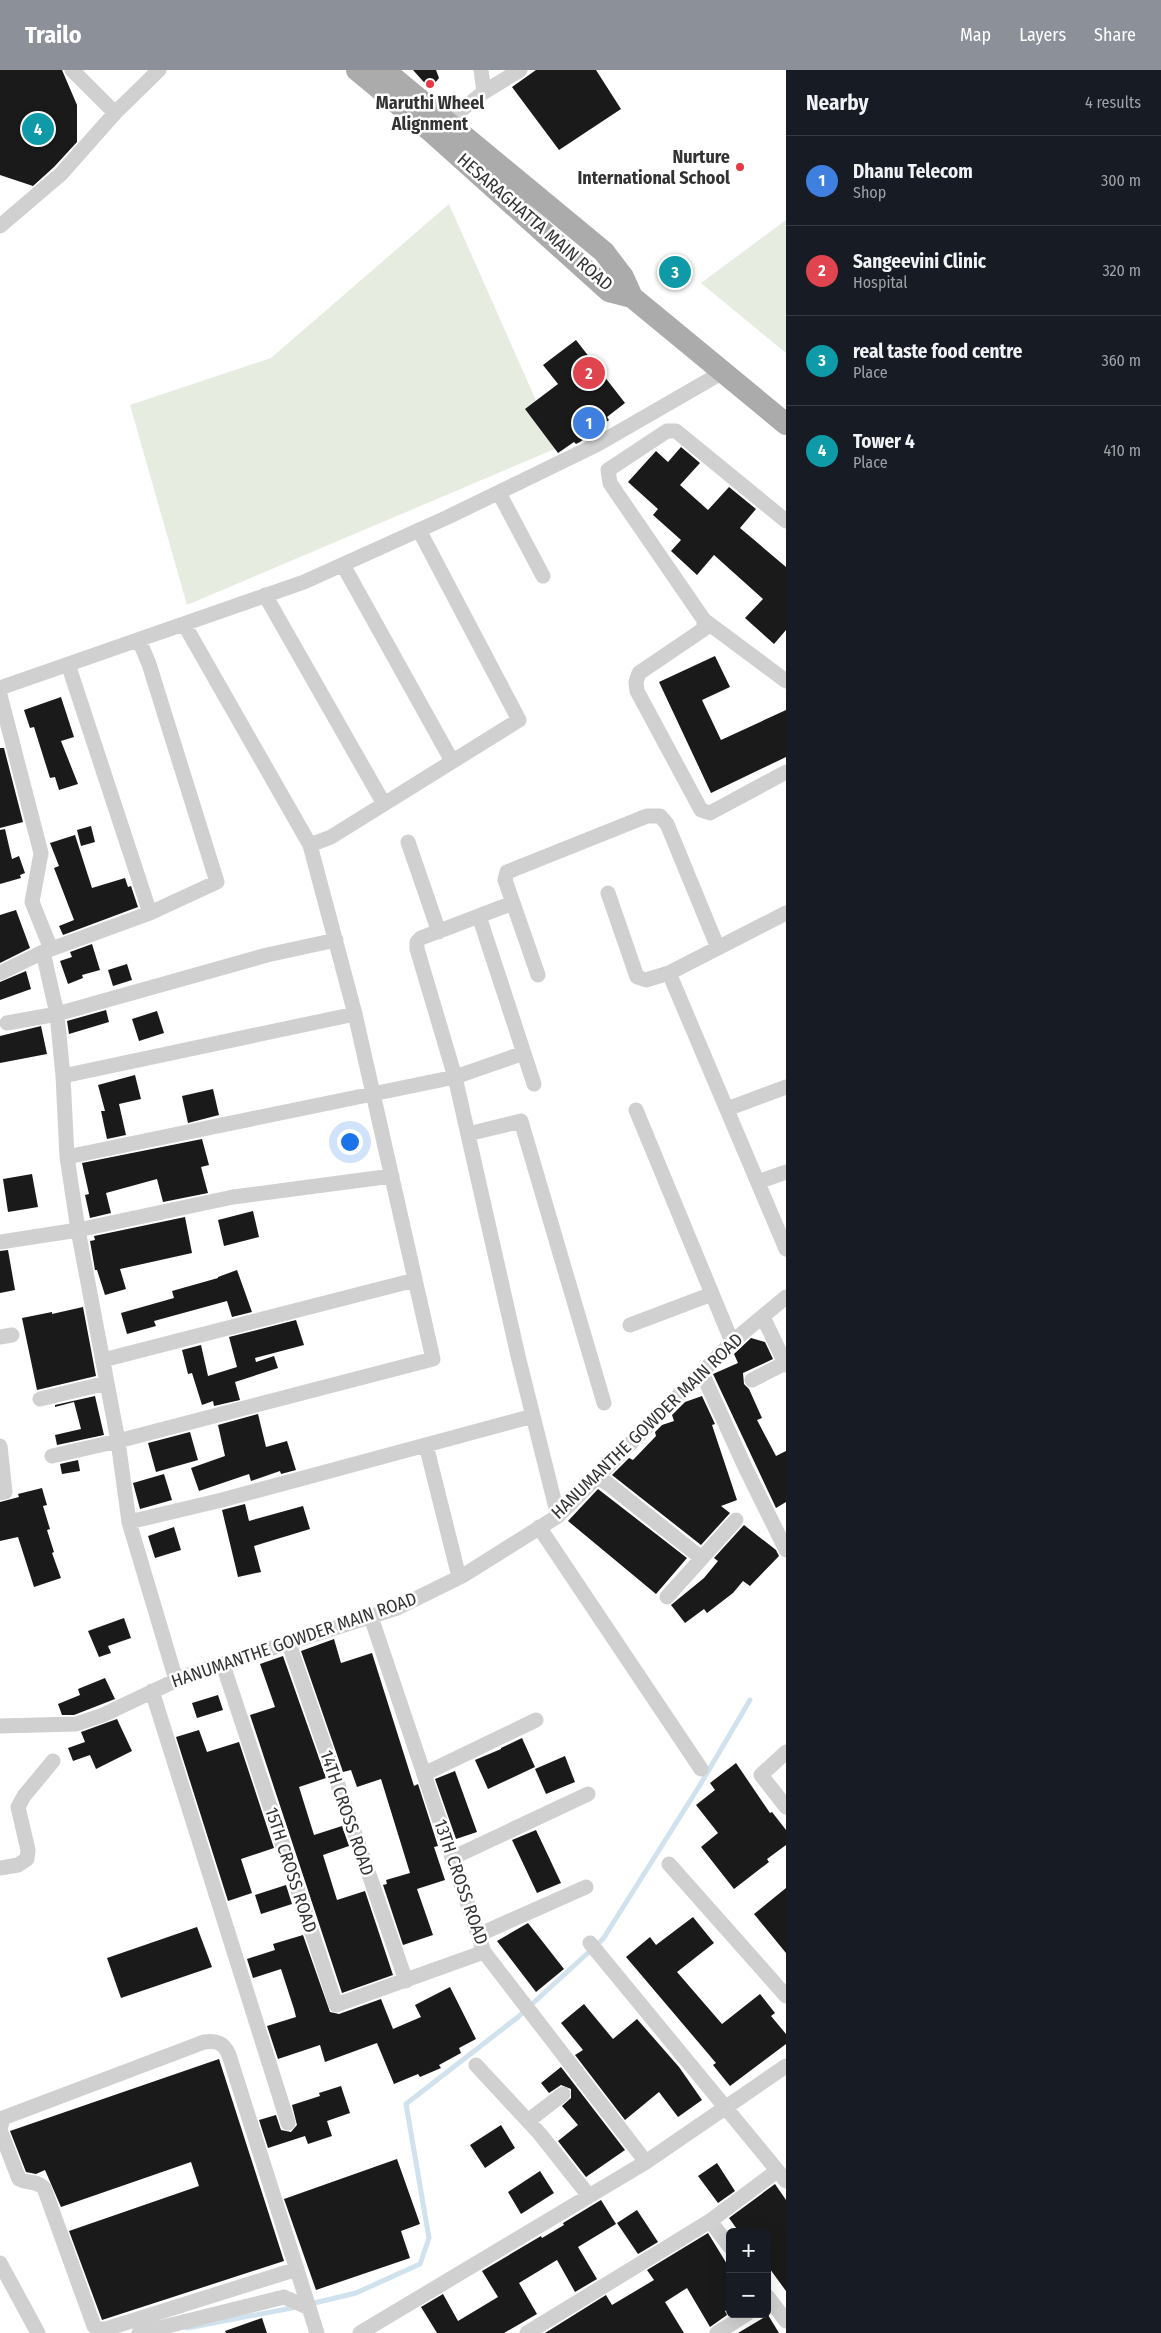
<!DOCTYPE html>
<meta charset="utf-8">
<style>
body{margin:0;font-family:"Fira Sans Condensed",sans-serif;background:#20242c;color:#f1f3f6}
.controls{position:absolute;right:15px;bottom:15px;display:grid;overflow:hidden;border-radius:8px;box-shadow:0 5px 20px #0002}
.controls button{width:45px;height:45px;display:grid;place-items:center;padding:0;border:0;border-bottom:1px solid #363941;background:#171b24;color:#f1f3f6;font:25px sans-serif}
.you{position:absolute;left:349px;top:1071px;width:18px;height:18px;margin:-12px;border:4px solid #fff;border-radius:50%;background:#1a73e8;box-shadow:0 0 0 8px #1a73e833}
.badge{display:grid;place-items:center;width:32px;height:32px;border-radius:50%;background:#8c9099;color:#fff;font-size:16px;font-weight:700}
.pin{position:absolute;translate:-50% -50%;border:2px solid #fff;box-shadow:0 1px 5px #0006}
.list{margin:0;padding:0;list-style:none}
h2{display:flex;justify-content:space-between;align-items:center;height:65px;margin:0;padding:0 20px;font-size:21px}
h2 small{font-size:16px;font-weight:400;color:#9ea1a6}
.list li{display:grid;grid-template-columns:32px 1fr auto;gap:15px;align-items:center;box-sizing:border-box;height:90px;padding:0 20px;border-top:1px solid #363941}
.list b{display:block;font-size:19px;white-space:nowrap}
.list p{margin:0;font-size:16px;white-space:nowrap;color:#9ea1a6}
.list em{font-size:16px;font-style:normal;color:#9ea1a6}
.map{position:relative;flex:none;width:786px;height:2263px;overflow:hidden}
header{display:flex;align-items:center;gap:30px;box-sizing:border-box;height:70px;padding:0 25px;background:#8c9099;color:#fff}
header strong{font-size:24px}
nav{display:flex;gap:28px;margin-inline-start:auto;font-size:18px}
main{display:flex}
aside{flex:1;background:#171b24}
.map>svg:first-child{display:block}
.green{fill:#e6ecdf}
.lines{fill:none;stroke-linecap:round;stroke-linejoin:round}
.stream{stroke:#cfe2ee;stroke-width:5}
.building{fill:#1a1a1a}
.minor{stroke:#d0d0d0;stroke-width:15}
.primary{stroke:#ababab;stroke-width:22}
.poi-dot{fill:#e63946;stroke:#fff;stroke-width:2}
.labels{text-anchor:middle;stroke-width:5;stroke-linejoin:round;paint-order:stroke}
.poi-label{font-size:18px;font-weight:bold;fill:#333;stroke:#fff}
.street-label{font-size:18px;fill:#333;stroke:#fff}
</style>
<header>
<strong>Trailo</strong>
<nav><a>Map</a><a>Layers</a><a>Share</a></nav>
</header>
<main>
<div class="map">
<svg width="786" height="2263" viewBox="0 0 786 2263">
<rect width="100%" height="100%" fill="#fff"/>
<path class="green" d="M449,134L557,378L187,535L130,335L271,288Z
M786,150V283L701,213Z"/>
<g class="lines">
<path class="stream" d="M310,2234L356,2223L420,2194L429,2168L406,2034L518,1947L603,1869L700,1715L750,1630
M187,2258L297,2237"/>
</g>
<path class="building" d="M0,0H62L77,35V72L54,97L33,116L0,105Z
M413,0H436L439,8L430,19Z
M536,0H596L621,39L559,80L512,17Z
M672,185L690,200L681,217L659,204Z
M576,270L625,333L607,347L609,350L580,372L576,374L574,372L558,383L525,339L558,314L543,295Z
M681,377L700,393L680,415L708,440L729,417L756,439L740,458L786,497V560L774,574L745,548L763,529L714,485L697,505L671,481L681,470L653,445L658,439L628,412L656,381L668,392Z
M715,586L730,617L702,630L721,670L786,640V687L711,723L659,612Z
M61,627L74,667L61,671L78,714L59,720L55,707L50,708L34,657L30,658L24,640Z
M0,678H4L23,752L0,758Z
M91,756L95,772L81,776L77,760Z
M5,759L12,789L19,786L25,803L20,805L21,808L0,814V760Z
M75,765L92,818L125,808L128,817L131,816L138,837L63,865L59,856L74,850L54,798L59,796L50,773Z
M16,840L30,878L0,893V845Z
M92,874L100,900L82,905L83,908L68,914L60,891L72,887L70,882Z
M127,894L132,910L113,916L108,900Z
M26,901L31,919L0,930V912Z
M106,940L109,952L69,964L67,951Z
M157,941L164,963L139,971L132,949Z
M41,956L47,984L0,993V966Z
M135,1005L141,1029L119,1034L126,1065L107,1069L101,1041H105L98,1015Z
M213,1019L219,1045L188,1053L182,1026Z
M202,1069L209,1095L201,1097L208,1123L163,1132L157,1109L106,1123L111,1143L90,1148L85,1125L89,1124L82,1093Z
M32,1104L38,1137L8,1142L3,1109Z
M253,1141L259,1167L224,1176L218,1150Z
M185,1147L192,1183L120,1199L126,1219L105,1225L97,1200H95L90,1171L95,1170L94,1166Z
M8,1180L15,1220L0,1223V1181Z
M237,1200L252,1242L232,1247L227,1231L154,1251L156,1256L127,1264L121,1243L174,1228L172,1221L218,1208V1207Z
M83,1237L96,1306L37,1320L22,1248L52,1242V1244Z
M296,1250L304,1275L255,1288L256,1292L274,1286L278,1298L235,1312L240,1330L214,1336L213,1331L202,1335L192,1303L188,1304L182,1280L201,1275L208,1306L237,1297L229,1267Z
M751,1268L765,1272L773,1289L743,1303L744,1314L749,1319L762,1348L757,1350L776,1386L786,1381V1432L776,1438L713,1304L738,1293L734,1284Z
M95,1326L104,1365L57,1375L55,1365L81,1359L74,1332L55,1337V1335Z
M702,1326L715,1354L712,1355L737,1430L721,1436L730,1443L701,1475L612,1405L629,1388L633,1390L656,1366L655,1362L662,1355L674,1351L672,1345L685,1332Z
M258,1344L266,1377L287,1371L296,1400L281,1404L280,1401L251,1411L249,1404L199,1421L191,1398L225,1386L218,1355Z
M190,1362L198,1390L156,1402L148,1373Z
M78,1390L80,1401L62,1404L60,1394Z
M164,1404L172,1430L140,1439L133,1413Z
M42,1418L47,1435L43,1436L50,1459L47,1460L54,1482L52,1483L61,1508L34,1517L18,1467L0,1471V1432L19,1427L18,1424Z
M598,1419L687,1488L656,1524L568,1451Z
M245,1434L249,1451L303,1436L310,1459L254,1476L261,1502L238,1507L222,1440Z
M744,1455L776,1480L779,1486L750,1516L743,1511L733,1523L707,1543L704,1539L685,1553L671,1535L704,1508L718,1491L714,1488Z
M174,1457L181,1480L155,1488L148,1466Z
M124,1548L131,1568L108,1576L111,1583L99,1587L88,1561Z
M334,1569L341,1593L372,1583L414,1716L418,1714L438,1776L434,1777L445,1810L417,1819L433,1865L403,1875L383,1815L387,1814L386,1810L410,1803L381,1709L357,1717L351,1700L343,1702L301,1581Z
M283,1586L326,1708L299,1717L314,1765L342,1756L349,1776L323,1785L337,1830L365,1821L393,1905L342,1923L250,1645L275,1637L260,1594Z
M105,1608L115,1629L74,1645H62L58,1634L80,1625L78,1619Z
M218,1625L223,1640L197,1648L192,1633Z
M117,1649L132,1681L96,1699L90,1685L73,1691L68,1678L85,1672L81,1662Z
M199,1660L207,1682L239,1672L274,1778L241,1789L252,1823L228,1831L176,1667Z
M522,1668L535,1697L488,1719L475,1690L501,1679V1678Z
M565,1686L575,1712L546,1724L535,1699Z
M736,1693L770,1743L772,1742L786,1760V1775L767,1789L769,1792L734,1819L701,1777L718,1763L696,1735L715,1720L710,1713Z
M455,1701L477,1762L456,1769L435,1709Z
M536,1760L561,1813L537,1823L512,1770Z
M286,1815L292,1834L261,1844L255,1825Z
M786,1818V1883L754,1844Z
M693,1847L714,1873L677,1902L722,1954L760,1924L775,1943L771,1946L786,1964V1974L730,2016L713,1995L716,1993L626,1887L650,1867L656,1875Z
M528,1853L564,1899L536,1922L497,1871Z
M197,1857L212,1897L121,1928L107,1888Z
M303,1865L330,1942L339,1944L381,1929L393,1959L421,1947L415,1935L450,1917L476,1969L459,1978L461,1983L439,1995L441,1998L420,2007L418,2004L394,2014L377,1973L325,1992L320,1975L278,1989L267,1956L296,1947L294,1939L281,1899L253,1908L247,1889L275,1880L273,1874Z
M584,1934L613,1969L637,1949L679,1997L702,2030L678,2047L659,2022L625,2050L575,1985L583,1980L561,1953Z
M219,1989L284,2191L102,2250L69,2161L199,2116L191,2092L61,2137L45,2100L36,2104L26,2102L10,2061Z
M561,1997L625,2080L586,2107L558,2071L578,2055L562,2036L571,2028V2019L561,2015L549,2023L541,2013Z
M341,2016L350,2043L327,2051L332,2066L308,2074L305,2066L268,2078L259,2050L276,2045L281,2060L291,2062L297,2055L292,2035L320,2026L319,2023Z
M501,2055L515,2078L485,2098L470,2075Z
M397,2089L420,2154L401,2161L410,2188L316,2220L284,2129Z
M717,2093L735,2121L718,2133L698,2106Z
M540,2101L554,2123L521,2144L508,2122Z
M775,2114L786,2130V2221L767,2195V2162H739L729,2148Z
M601,2130L616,2154L578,2177L597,2209L575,2222L557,2190L519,2213L537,2244L504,2263H437L421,2237L443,2224L458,2251L498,2227L482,2201L541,2166L542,2168L564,2155L563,2153Z
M637,2140L658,2172L638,2184L617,2153Z
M708,2163L730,2199V2238L725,2241L727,2245L710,2257L687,2218L665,2232L684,2263H545L606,2225L612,2235L654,2210L647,2200Z
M768,2245L779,2263H735H738Z
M262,2248L267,2263H226L225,2261Z"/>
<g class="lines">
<path class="minor" d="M72,0L115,43
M481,0L484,22
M440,57L484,22L520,0
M0,156L61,104L115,43L159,0
M499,423L543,506
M786,451L676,361H667L608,400L610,413L616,422L704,550V559L639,603L636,612L637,621L701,740L710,743L786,702
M343,495L452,691
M265,525L384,734
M704,550L786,611
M68,594L150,843
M0,618L304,512L448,447L598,374L723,302
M0,625L41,783L32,832L51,879
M408,772L439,862
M310,775L331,767L519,650L419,460
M608,823L637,907L646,910L669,903L786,843
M513,833L538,905
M479,846L534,1014
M43,882L57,944L63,1006L355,944L310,775L184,554
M0,903L43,882L150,843L217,812L149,594L139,570
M669,903L786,1179
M355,944L433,1289L118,1371L78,1160L67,1087L455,1007L518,1286L558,1446
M7,953L57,944L267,885L336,870
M524,983L455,1007L417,879V872L421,868L513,833L505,810L507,802L647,746H660L667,754L718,878
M63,1006L67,1087
M727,1039L786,1017
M636,1040L732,1272
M468,1064L521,1051L604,1333
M758,1112L786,1102
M0,1172L78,1160L233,1127L392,1106
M763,1247L786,1295
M630,1255L712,1224
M0,1267L12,1265
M103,1290L415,1210
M702,1303L745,1397L786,1480
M752,1310L785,1293
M40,1329L107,1313
M426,1375L459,1507
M0,1376L5,1422L0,1423
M52,1386L118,1371L129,1452L222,1430L533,1346
M596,1407L607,1413L700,1487
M129,1452L176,1610
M539,1457L701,1699
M667,1527L736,1450
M371,1547L484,1882L646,2092
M289,1574L406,1911
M223,1595L336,1935L484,1882
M152,1621L288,2053
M0,1656L76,1654L103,1645L185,1606L397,1538L464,1505L558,1446L732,1272L786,1227
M786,1682L761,1705L786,1737
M424,1704L536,1650
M452,1788L588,1724
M669,1794L786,1926
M0,1798L18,1795L27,1789L28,1780L18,1737L24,1726L53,1691
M478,1865L586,1817
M590,1873L786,2111
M476,1995L540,2064L589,2126
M528,2051L563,2024
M710,2151L730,2177
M0,2193L38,2263
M297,2199L106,2259H97L94,2256L44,2118C36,2110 28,2114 19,2109L0,2060L3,2048L204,1972C217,1970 224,1973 229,1985L317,2263
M767,2226L786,2251
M139,2263L284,2227L309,2238
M360,2263L646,2092L786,1996
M527,2263L710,2151L777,2101
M717,2263L747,2244"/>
<path class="primary" d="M357,0L433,63L609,221L632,227L786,354
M384,0L604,182L623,207L632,227"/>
</g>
<g class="poi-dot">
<circle cx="430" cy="14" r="5"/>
<circle cx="740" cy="97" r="5"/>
</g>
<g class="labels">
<g class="poi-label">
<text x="430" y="39">Maruthi Wheel<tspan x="430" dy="21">Alignment</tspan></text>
<text x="730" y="93" text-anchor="end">Nurture<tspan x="730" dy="21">International School</tspan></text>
</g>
<g class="street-label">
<text transform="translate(535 152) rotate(41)" y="6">HESARAGHATTA MAIN ROAD</text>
<text transform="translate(647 1356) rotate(-44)" y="6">HANUMANTHE GOWDER MAIN ROAD</text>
<text transform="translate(294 1570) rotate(-19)" y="6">HANUMANTHE GOWDER MAIN ROAD</text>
<text transform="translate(347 1743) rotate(71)" y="6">14TH CROSS ROAD</text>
<text transform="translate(291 1800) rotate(72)" y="6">15TH CROSS ROAD</text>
<text transform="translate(461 1812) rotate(71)" y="6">13TH CROSS ROAD</text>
</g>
</g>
</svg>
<div class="controls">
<button>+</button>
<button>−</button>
</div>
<div class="you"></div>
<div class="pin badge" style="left:589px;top:353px;background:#3f7fe0">1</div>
<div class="pin badge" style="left:589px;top:303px;background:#e0444e">2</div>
<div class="pin badge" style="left:675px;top:202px;background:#0f9aa8">3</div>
<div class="pin badge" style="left:38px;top:59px;background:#0f9aa8">4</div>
</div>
<aside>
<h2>Nearby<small>4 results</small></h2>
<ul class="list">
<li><span class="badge" style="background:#3f7fe0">1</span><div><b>Dhanu Telecom</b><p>Shop</p></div><em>300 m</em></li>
<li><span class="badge" style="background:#e0444e">2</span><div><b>Sangeevini Clinic</b><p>Hospital</p></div><em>320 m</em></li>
<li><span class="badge" style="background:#0f9aa8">3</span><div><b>real taste food centre</b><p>Place</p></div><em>360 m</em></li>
<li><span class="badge" style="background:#0f9aa8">4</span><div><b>Tower 4</b><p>Place</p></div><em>410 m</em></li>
</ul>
</aside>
</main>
